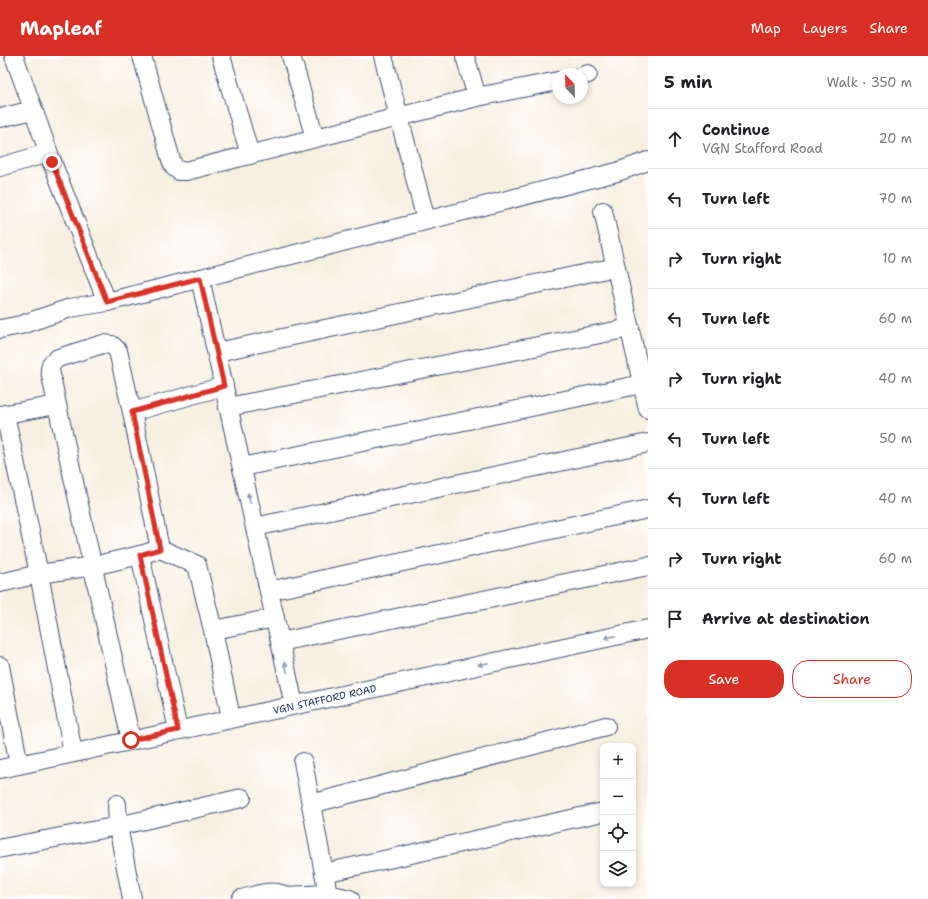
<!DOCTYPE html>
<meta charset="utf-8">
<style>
body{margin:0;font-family:"Shantell Sans",sans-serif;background:#f6f6f6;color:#202124}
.controls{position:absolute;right:12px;bottom:12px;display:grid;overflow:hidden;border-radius:8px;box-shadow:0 2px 6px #0003}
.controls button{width:36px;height:36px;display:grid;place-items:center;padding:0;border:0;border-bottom:1px solid #e0e0e0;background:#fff;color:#202124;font:20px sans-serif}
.compass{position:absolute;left:552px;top:12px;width:36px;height:36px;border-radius:50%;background:#fff;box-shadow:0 2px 6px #0003;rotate:337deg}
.stop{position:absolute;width:12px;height:12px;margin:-9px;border:3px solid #d93025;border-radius:50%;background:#fff}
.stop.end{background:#d93025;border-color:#fff;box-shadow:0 1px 4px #0008}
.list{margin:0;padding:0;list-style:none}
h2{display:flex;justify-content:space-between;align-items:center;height:52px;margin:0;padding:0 16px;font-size:17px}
h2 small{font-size:13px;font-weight:400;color:#757577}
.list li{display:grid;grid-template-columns:26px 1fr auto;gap:12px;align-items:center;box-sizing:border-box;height:60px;padding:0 16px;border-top:1px solid #e0e0e0}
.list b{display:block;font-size:15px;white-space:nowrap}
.list p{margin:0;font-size:13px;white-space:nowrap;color:#757577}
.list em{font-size:13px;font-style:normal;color:#757577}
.actions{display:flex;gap:8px;padding:12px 16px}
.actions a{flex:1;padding:9px 0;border:1px solid #d93025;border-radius:16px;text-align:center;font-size:14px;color:#d93025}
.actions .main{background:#d93025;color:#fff}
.icon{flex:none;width:22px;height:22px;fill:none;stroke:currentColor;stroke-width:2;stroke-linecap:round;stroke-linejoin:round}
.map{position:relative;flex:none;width:648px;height:843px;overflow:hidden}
header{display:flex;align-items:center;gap:24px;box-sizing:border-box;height:56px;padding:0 20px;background:#d93025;color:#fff}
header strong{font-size:19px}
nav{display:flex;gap:22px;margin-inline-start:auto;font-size:14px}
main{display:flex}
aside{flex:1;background:#fff}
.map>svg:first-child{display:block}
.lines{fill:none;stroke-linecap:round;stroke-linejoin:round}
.street-casing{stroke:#3c4c72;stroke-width:20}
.street{stroke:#fff;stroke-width:18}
.oneway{fill:#8d97ae}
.route{stroke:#d93025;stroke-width:5}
.labels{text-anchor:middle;stroke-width:3;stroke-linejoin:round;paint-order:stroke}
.street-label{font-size:10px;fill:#1b2f5e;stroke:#fff}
</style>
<header>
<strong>Mapleaf</strong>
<nav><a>Map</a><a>Layers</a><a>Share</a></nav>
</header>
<main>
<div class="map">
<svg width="648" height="843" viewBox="0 0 648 843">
<rect width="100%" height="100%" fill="#fff"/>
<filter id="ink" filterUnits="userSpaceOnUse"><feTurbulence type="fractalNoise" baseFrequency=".025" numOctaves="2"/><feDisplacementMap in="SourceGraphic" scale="8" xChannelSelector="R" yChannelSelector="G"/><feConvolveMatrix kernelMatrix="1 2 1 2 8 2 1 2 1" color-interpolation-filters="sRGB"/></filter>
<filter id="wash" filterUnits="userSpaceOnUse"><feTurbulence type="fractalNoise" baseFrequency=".012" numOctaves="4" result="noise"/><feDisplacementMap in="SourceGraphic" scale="16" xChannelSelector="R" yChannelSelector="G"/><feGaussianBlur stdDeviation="0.9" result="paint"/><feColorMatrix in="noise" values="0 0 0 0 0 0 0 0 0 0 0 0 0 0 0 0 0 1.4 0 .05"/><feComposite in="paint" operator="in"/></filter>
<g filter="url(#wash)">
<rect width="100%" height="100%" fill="#f7f0e1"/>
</g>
<g filter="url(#ink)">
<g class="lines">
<defs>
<g id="street">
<path d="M14,0L52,106L107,246"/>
<path d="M142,0L171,104L174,111L179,115H186L477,41L558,25"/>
<path d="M221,0L250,99"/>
<path d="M291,0L315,82"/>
<path d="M383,0L426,164"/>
<path d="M465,0L477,41"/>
<path d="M582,20L588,18"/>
<path d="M0,62L33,54"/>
<path d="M0,111L48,97"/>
<path d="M603,155L648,353"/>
<path d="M200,222L294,649"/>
<path d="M0,273L21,269L70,252L107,246L617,116L648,105"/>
<path d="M217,296L616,211"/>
<path d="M57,349L131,684"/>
<path d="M228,351L630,272"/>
<path d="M132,356L224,330"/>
<path d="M5,358L39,518L73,697"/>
<path d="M0,359L57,349L50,314L51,308L58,302L103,288L112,289L118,295L132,356L160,493"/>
<path d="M242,411L642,328"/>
<path d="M255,471L648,387"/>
<path d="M140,499L178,674"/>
<path d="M0,527L39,518L93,510L140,499L160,493L197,509L213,574L231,662"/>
<path d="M269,535L648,453"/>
<path d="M213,574L275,562"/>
<path d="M280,586L648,510"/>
<path d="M0,610L19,709"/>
<path d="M303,706L328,838"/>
<path id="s1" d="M0,713L648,573"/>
<path d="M117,748L118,770L132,843"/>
<path d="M311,748L606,670"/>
<path d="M3,792L118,770L242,742"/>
<path d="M324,817L603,756"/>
<path d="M286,840L328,838L350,843"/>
<path d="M241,843C254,840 278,830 288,843"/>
</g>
</defs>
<use href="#street" class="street-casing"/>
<use href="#street" class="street"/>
</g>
<defs><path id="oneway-solid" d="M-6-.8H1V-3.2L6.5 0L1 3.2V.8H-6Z"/></defs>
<g class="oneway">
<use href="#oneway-solid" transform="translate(249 442) rotate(-102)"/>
<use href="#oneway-solid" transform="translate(610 581) rotate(168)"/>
<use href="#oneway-solid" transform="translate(483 608) rotate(168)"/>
<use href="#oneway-solid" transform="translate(286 611) rotate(-102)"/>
</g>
</g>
<g class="lines" filter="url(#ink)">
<path class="route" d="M52,106L107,246L200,222L224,330L132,356L160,493L140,499L178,674L131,684"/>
</g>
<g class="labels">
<g class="street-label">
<text dy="4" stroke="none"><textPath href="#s1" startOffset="332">VGN STAFFORD ROAD</textPath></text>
</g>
</g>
</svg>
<div class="controls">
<button>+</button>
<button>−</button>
<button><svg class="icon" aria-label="locate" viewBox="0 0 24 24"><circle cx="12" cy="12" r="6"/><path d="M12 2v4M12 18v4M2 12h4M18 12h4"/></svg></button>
<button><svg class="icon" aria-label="layers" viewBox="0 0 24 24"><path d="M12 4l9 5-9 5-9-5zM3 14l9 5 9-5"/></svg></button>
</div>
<svg class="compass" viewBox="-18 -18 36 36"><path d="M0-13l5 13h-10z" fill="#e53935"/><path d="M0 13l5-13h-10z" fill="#757577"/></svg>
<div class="stop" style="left:131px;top:684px"></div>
<div class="stop end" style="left:52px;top:106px"></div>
</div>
<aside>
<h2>5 min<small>Walk · 350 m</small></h2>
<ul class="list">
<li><svg class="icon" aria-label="ahead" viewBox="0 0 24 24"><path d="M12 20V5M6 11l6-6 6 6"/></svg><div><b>Continue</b><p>VGN Stafford Road</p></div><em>20 m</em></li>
<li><svg class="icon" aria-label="left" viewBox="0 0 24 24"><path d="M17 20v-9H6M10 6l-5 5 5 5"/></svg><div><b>Turn left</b></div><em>70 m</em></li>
<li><svg class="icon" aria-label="right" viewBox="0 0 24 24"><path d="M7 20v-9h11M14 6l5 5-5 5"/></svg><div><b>Turn right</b></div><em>10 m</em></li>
<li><svg class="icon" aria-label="left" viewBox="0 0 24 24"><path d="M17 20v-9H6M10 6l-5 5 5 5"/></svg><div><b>Turn left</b></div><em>60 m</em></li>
<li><svg class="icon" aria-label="right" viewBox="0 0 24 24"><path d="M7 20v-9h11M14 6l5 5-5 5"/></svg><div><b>Turn right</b></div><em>40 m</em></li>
<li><svg class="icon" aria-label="left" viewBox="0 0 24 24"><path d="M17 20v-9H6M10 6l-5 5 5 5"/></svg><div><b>Turn left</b></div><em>50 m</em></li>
<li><svg class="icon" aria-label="left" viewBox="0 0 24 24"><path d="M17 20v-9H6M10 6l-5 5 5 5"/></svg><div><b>Turn left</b></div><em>40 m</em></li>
<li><svg class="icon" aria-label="right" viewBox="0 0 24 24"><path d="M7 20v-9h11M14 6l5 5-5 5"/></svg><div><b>Turn right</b></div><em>60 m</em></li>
<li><svg class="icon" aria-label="arrive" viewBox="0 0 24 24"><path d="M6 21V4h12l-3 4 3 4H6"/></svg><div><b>Arrive at destination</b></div></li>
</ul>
<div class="actions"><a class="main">Save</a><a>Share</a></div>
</aside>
</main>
